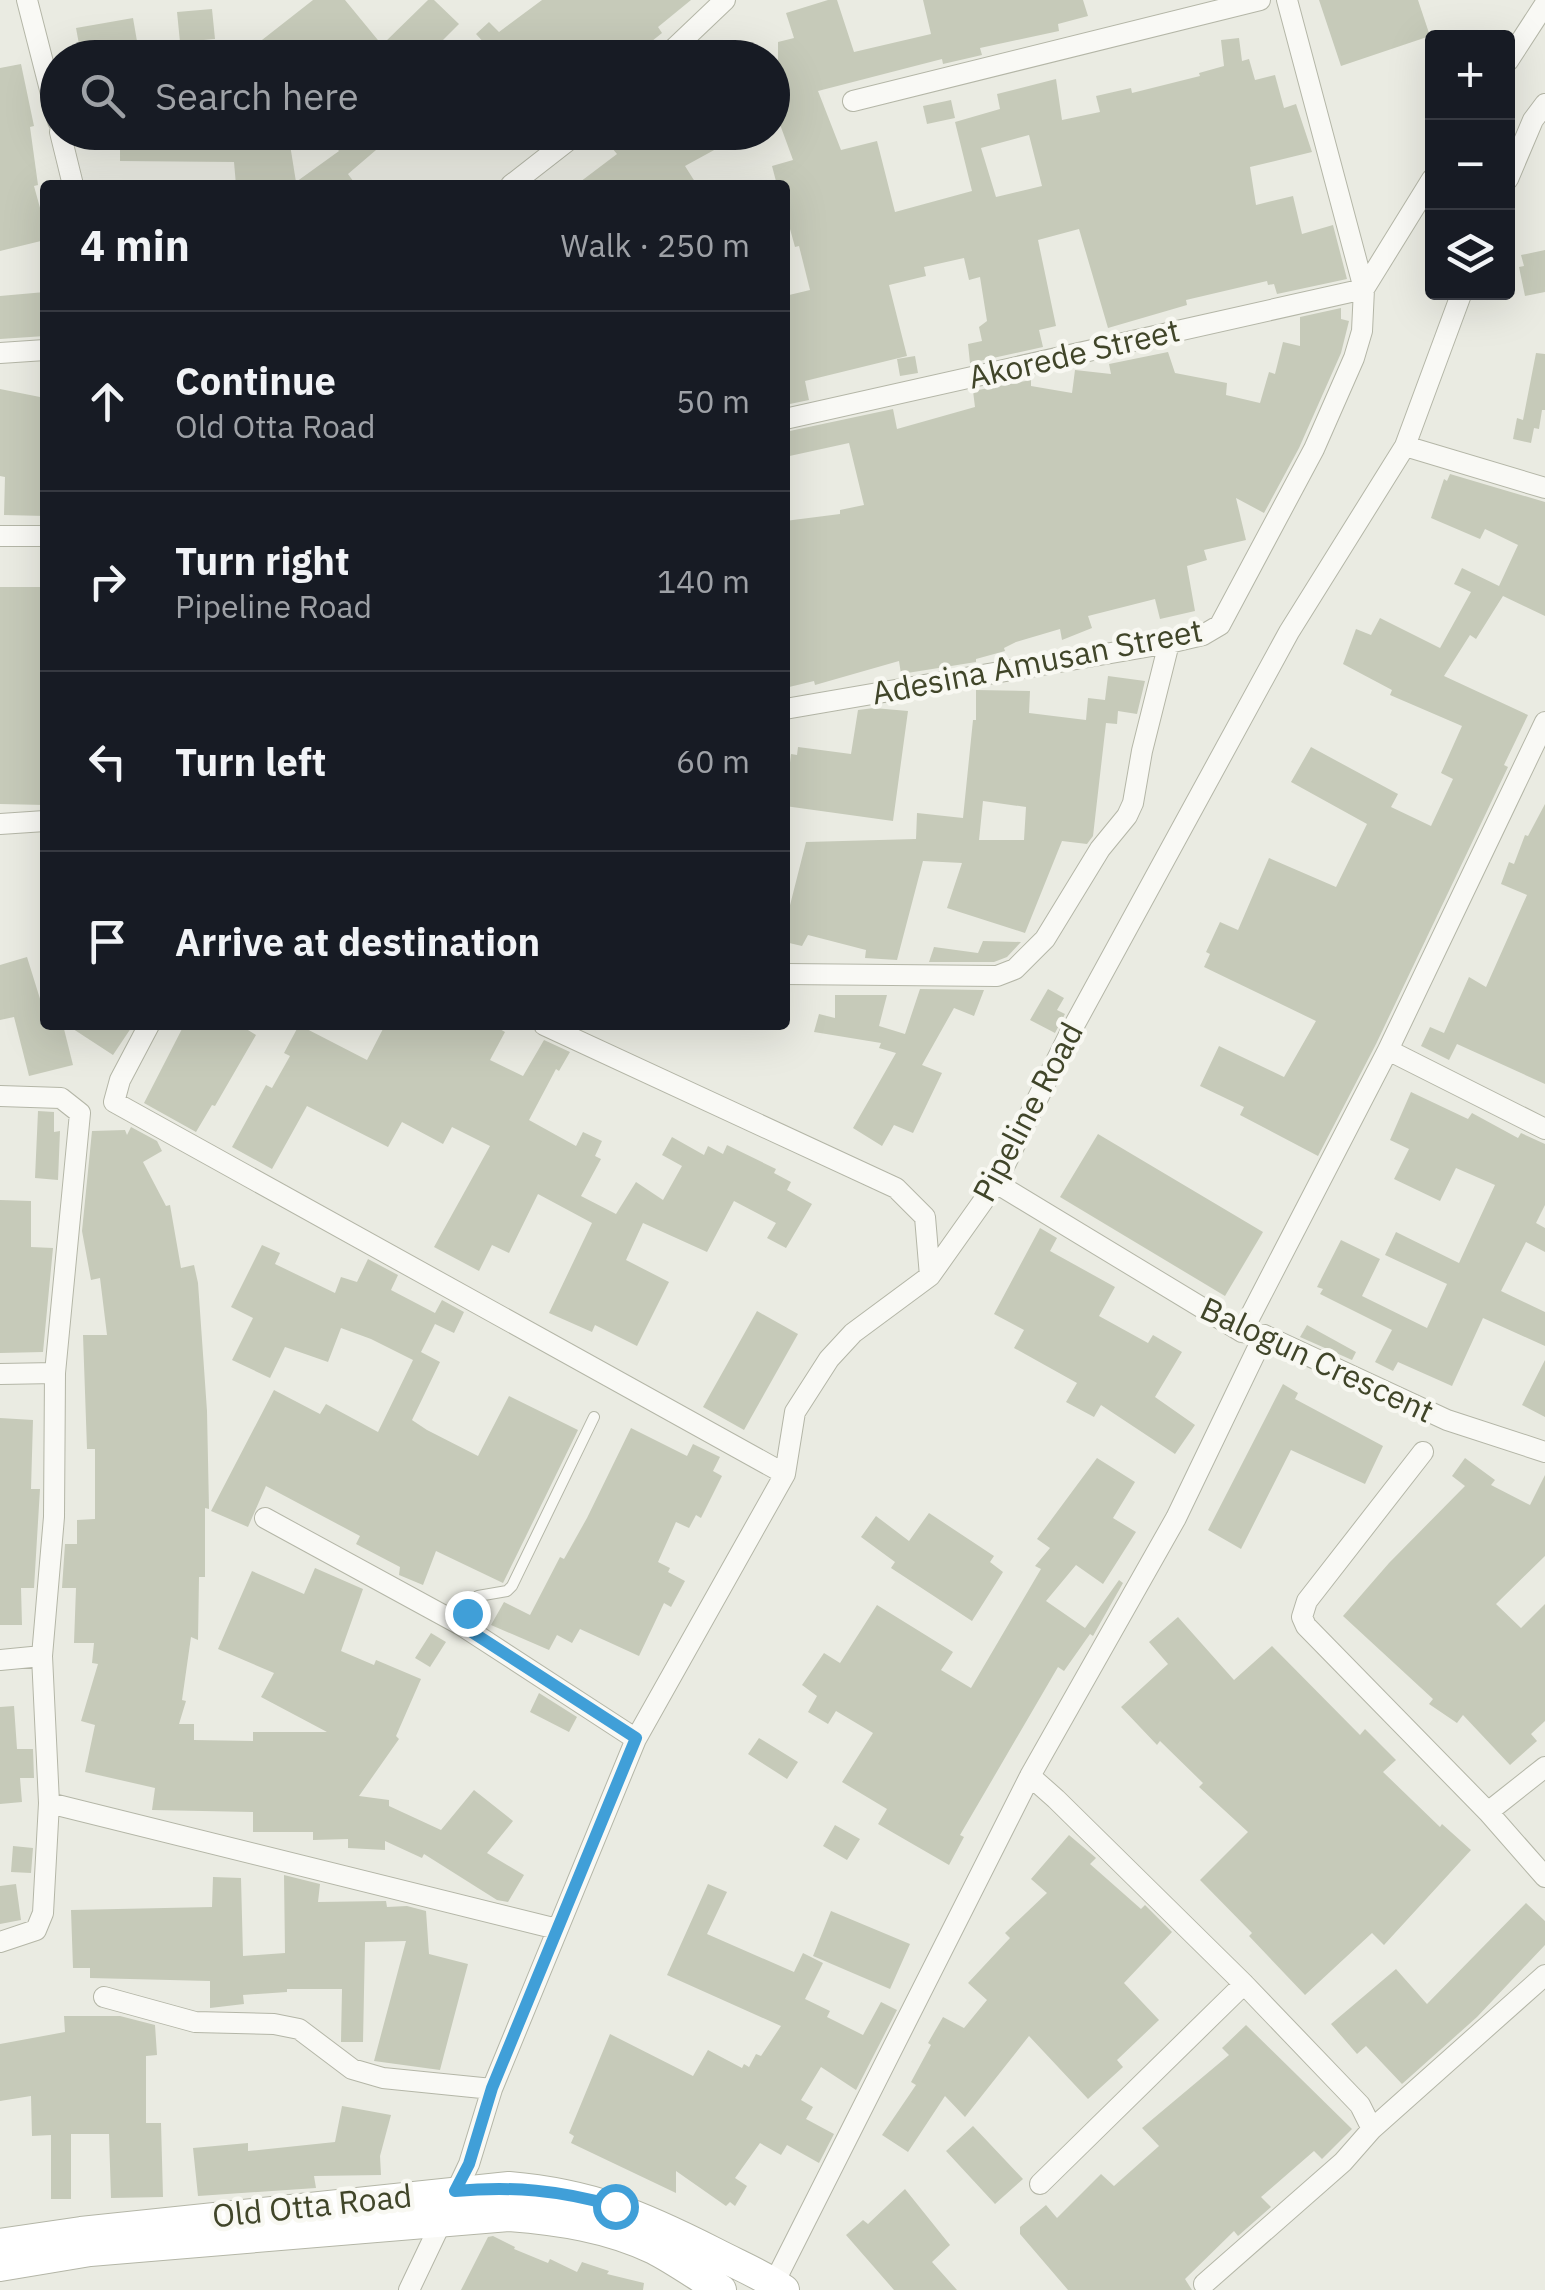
<!DOCTYPE html>
<meta charset="utf-8">
<style>
body{margin:0;font-family:"IBM Plex Sans",sans-serif;background:#20242c;color:#f1f3f6}
.controls{position:absolute;right:30px;top:30px;display:grid;overflow:hidden;border-radius:10px;box-shadow:0 10px 40px #0002}
.controls button{width:90px;height:90px;display:grid;place-items:center;padding:0;border:0;border-bottom:2px solid #363941;background:#171b24;color:#f1f3f6;font:50px sans-serif}
.stop{position:absolute;width:30px;height:30px;margin:-22px;border:8px solid #409fd8;border-radius:50%;background:#fff}
.stop.end{background:#409fd8;border-color:#fff;box-shadow:0 2px 10px #0008}
.list{margin:0;padding:0;list-style:none}
h2{display:flex;justify-content:space-between;align-items:center;height:130px;margin:0;padding:0 40px;font-size:42px}
h2 small{font-size:32px;font-weight:400;color:#9ea1a6}
.list li{display:grid;grid-template-columns:65px 1fr auto;gap:30px;align-items:center;box-sizing:border-box;height:180px;padding:0 40px;border-top:2px solid #363941}
.list b{display:block;font-size:38px;white-space:nowrap}
.list p{margin:0;font-size:32px;white-space:nowrap;color:#9ea1a6}
.list em{font-size:32px;font-style:normal;color:#9ea1a6}
.icon{flex:none;width:55px;height:55px;fill:none;stroke:currentColor;stroke-width:2;stroke-linecap:round;stroke-linejoin:round}
.map{position:relative;flex:none;width:1545px;height:2290px;overflow:hidden}
.search{position:absolute;background:#171b24;box-shadow:0 10px 40px #0002;left:40px;top:40px;width:750px;height:110px;display:flex;align-items:center;gap:25px;box-sizing:border-box;padding:0 35px;border-radius:55px;color:#9ea1a6;font-size:38px}
.panel{position:absolute;background:#171b24;box-shadow:0 10px 40px #0002;left:40px;top:180px;width:750px;height:850px;border-radius:10px}
.map>svg:first-child{display:block}
.building{fill:#c6cab9;fill-rule:evenodd}
.lines{fill:none;stroke-linecap:round;stroke-linejoin:round}
.lane-casing{stroke:#b4b6a7;stroke-width:12}
.street-casing{stroke:#b4b6a7;stroke-width:22}
.secondary-casing{stroke:#b4b6a7;stroke-width:32}
.lane{stroke:#f9f9f5;stroke-width:10}
.street{stroke:#f9f9f5;stroke-width:20}
.secondary{stroke:#fff;stroke-width:30}
.route{stroke:#409fd8;stroke-width:12}
.labels{text-anchor:middle;stroke-width:9;stroke-linejoin:round;paint-order:stroke}
.street-label{font-size:32px;fill:#404529;stroke:#f8f8f2}
</style>
<div class="map">
<svg width="1545" height="2290" viewBox="0 0 1545 2290">
<rect width="100%" height="100%" fill="#eaebe2"/>
<path class="building" d="M313,0H345L382,45L428,0H434L459,24L425,58H262L253,47Z
M542,0H691L658,27L662,33L631,58H498L476,34L489,22L499,32Z
M828,0H837L854,52L931,34L923,0H1083L1088,16L1058,24L1059,31L980,48L982,55L943,64L942,59L818,91L841,150L877,141L895,212L972,191L955,122L1000,109L997,94L1056,79L1062,120L1100,112L1096,96L1131,88L1132,93L1200,76L1199,73L1224,66L1221,40L1239,38L1242,61L1249,59L1255,80L1275,75L1284,108L1296,104L1312,152L1250,167L1256,205L1293,196L1302,234L1333,225L1347,279L1277,294L1274,284L1268,285L1267,281L1186,300L1187,305L1108,328L1079,229L1038,240L1056,326L1039,330L1043,347L970,363L968,344L982,341L979,327L987,321L980,277L969,280L964,258L924,267L926,276L889,285L907,356L805,381L809,400L785,405V296L810,290L799,246L795,247L785,211V185H777L772,166L793,160L778,119V42L794,38L786,13ZM1029,135L1042,186L996,197L981,148Z
M1319,0H1418L1430,36L1341,66Z
M212,9L215,39L180,42L177,12Z
M133,18L138,47L81,55L76,28Z
M21,64L34,126L30,127L38,185L34,186L45,226V240L0,251V68Z
M951,100L955,118L927,124L923,106Z
M120,132H288L296,182L339,151L322,132H397L348,174L356,185H236L234,162L120,161Z
M619,132H747L685,166L697,185H576L617,154L607,142Z
M1545,250V292L1525,296L1519,267L1524,266L1521,255Z
M45,292V336L0,339V296Z
M1341,308V319L1349,321L1341,353L1299,448L1264,513L1236,498L1246,540L1204,550L1207,560L1187,566L1195,611L1160,619L1155,599L1088,616L1092,628L1062,640L1060,629L1016,642L1004,648L1005,651L976,659V662L901,674L899,661L815,685L814,681L785,688V521L840,514V510L864,505L849,443L785,457V432L893,409L897,429L975,407L973,391L1031,380V386L1072,393L1075,370L1111,374L1109,364L1168,352L1175,373L1227,383L1226,395L1260,403L1269,372L1275,374L1283,342L1300,346V317Z
M1536,353L1545,354V410H1542L1539,429L1534,428L1531,443L1513,439L1517,418L1523,420Z
M915,356L918,373L900,376L897,359Z
M0,389L45,398V516L4,515L5,477L0,476Z
M1450,474L1545,502V616L1503,596L1476,639L1470,635L1444,676L1528,715L1504,765L1508,767L1376,1044L1318,1156L1240,1115L1244,1107L1200,1086L1219,1046L1284,1077L1316,1021L1204,967L1210,954L1206,952L1220,922L1238,930L1269,858L1336,887L1367,824L1291,782L1311,747L1398,794L1391,807L1431,826L1453,779L1441,773L1462,726L1390,695L1392,690L1343,664L1356,629L1371,635L1380,618L1440,648L1471,592L1454,584L1462,568L1499,586L1518,545L1485,529L1480,539L1431,518L1444,479L1447,481Z
M0,587H45V805L0,804Z
M1108,676L1145,681L1137,714L1118,711L1117,724L1106,723L1093,836L1087,844L1062,841L1025,933L947,908L962,863L923,861L897,960L865,958L866,950L808,935L802,946L785,942V925L806,842L916,839L917,813L963,818L973,720H976V690L1030,691L1029,713L1086,720L1088,698L1105,700ZM983,801L1026,807L1024,840H979Z
M874,708L908,711L893,821L785,806L791,754L797,755L798,747L851,754L858,710Z
M1545,804V1084L1457,1044L1449,1060L1421,1046L1430,1027L1444,1033L1469,977L1486,987L1527,895L1501,884L1509,862L1514,864L1525,835L1528,836Z
M983,941L1021,942L1007,957L994,962H929L934,947L978,953Z
M27,957L41,1002L45,1001V1025H63L73,1065L29,1076L14,1017L0,1020V965Z
M920,989L984,990L974,1016L954,1008L922,1065L942,1073L913,1133L894,1125L882,1146L853,1128L896,1053L879,1048L881,1043L814,1032L819,1014L835,1018V995H887L879,1026L905,1034Z
M1048,989L1064,998L1057,1010L1065,1014L1055,1033L1030,1020Z
M67,1025H133L113,1055Z
M184,1025H240L256,1035L215,1106L212,1105L196,1132L144,1103Z
M299,1025L367,1060L385,1025H493L505,1032L490,1060L523,1076L544,1040L570,1052L559,1071L556,1069L529,1120L576,1146L583,1132L602,1141L595,1156L601,1159L581,1196L616,1214L636,1182L663,1200L682,1166L662,1155L672,1137L704,1155L708,1146L723,1154L727,1145L776,1169L774,1173L791,1182L787,1190L812,1204L786,1248L767,1238L776,1223L734,1201L707,1252L643,1223L626,1260L669,1282L637,1346L595,1325L592,1332L549,1313L592,1223L538,1194L509,1253L492,1245L479,1271L434,1247L490,1146L452,1127L443,1144L402,1122L388,1147L307,1106L272,1169L232,1147L266,1085L272,1088L290,1056L284,1053Z
M1411,1092L1468,1119L1472,1113L1518,1138L1521,1133L1545,1144V1205L1536,1223L1545,1228V1252L1526,1242L1501,1291L1545,1312V1346L1483,1318L1452,1386L1398,1362L1393,1371L1375,1362L1392,1330L1320,1294L1323,1289L1317,1287L1341,1240L1380,1259L1362,1296L1427,1328L1447,1284L1385,1255L1396,1232L1459,1263L1495,1185L1456,1168L1440,1201L1394,1179L1409,1149L1390,1140Z
M38,1111L54,1112V1132L60,1131L58,1180L35,1178Z
M131,1127L157,1141L162,1151L143,1162L166,1206L170,1205L181,1268L194,1265L198,1283L207,1411L209,1509L205,1508V1577H199L198,1640L191,1637L182,1700L186,1701L179,1724H194V1740L253,1741V1732H327L261,1697L274,1673L218,1649L252,1571L304,1594L315,1568L363,1589L341,1651L374,1665L376,1660L421,1679L396,1736L399,1739L359,1796L389,1800V1806L441,1830L474,1790L513,1821L487,1853L524,1875L508,1902L497,1900L424,1854L422,1858L385,1841V1850L348,1848V1839L313,1840V1832H253V1812L152,1810L155,1788L85,1772L95,1725L81,1721L98,1664L92,1663L94,1643H74L76,1588H62L65,1544H77V1520L95,1519V1449H87L83,1335H107L100,1278L91,1280L82,1231L92,1131L125,1130L127,1135Z
M1098,1134L1263,1232L1225,1296L1060,1197Z
M0,1200L31,1201V1247L53,1248L43,1352L0,1353Z
M1040,1228L1057,1238L1050,1251L1115,1287L1099,1316L1148,1343L1153,1335L1182,1352L1155,1397L1195,1425L1175,1454L1101,1405L1094,1417L1066,1402L1077,1383L1014,1348L1024,1330L994,1314Z
M262,1245L280,1253L275,1264L335,1293L341,1277L357,1282L368,1259L398,1275L391,1290L435,1313L442,1300L464,1312L454,1333L435,1324L421,1352L440,1362L412,1420L427,1430L478,1456L509,1396L578,1430L503,1583L436,1551L423,1585L399,1575L400,1567L356,1544L360,1536L266,1486L248,1527L211,1511L274,1390L320,1414L326,1404L378,1432L413,1360L371,1339L341,1328L328,1362L285,1347L270,1378L232,1360L253,1318L231,1307Z
M757,1311L798,1334L744,1430L703,1407Z
M1307,1325L1356,1352L1352,1360L1300,1337Z
M1545,1360V1417L1522,1405Z
M1283,1384L1298,1393L1295,1399L1383,1446L1365,1484L1291,1450L1241,1549L1208,1530Z
M0,1418L33,1420L31,1489H40L34,1588H21L22,1625H0Z
M631,1428L687,1456L693,1444L720,1457L713,1471L722,1476L701,1518L696,1515L689,1528L676,1522L658,1562L670,1568L668,1572L685,1581L671,1607L664,1603L639,1656L580,1629L572,1643L557,1635L549,1650L491,1625L504,1602L530,1615L560,1557L564,1559L587,1518Z
M1097,1458L1135,1482L1113,1518L1136,1532L1103,1584L1076,1565L1046,1601L1085,1628L1119,1580L1123,1583L1093,1636L1090,1634L1064,1671L1058,1667L960,1835L964,1837L949,1865L878,1824L887,1809L842,1782L873,1733L836,1711L828,1724L808,1712L817,1696L802,1685L824,1653L840,1663L877,1605L953,1652L941,1670L971,1688L1041,1569L1035,1566L1050,1548L1037,1539Z
M1465,1458L1495,1480L1491,1485L1530,1505L1545,1475V1556L1496,1604L1521,1628L1545,1604V1721L1531,1734L1537,1741L1510,1765L1463,1715L1457,1723L1429,1704L1433,1699L1343,1616L1389,1563L1465,1486L1452,1476Z
M929,1513L994,1556L990,1562L1003,1572L972,1621L891,1568L895,1562L861,1537L876,1516L909,1541Z
M1178,1617L1234,1680L1272,1646L1360,1735L1365,1729L1396,1760L1383,1772L1440,1827L1442,1824L1471,1850L1384,1945L1372,1933L1305,1995L1249,1936L1252,1933L1200,1880L1248,1832L1199,1787L1203,1783L1160,1741L1157,1745L1121,1707L1168,1664L1149,1642Z
M431,1633L446,1642L430,1667L415,1658Z
M539,1693L577,1717L569,1732L530,1712Z
M14,1706L17,1749H33L34,1778H20L22,1802L0,1804V1707Z
M759,1738L798,1762L787,1779L748,1754Z
M835,1825L860,1839L847,1860L823,1846Z
M1069,1835L1096,1858L1090,1864L1141,1909L1145,1905L1172,1932L1124,1983L1159,2020L1117,2060L1123,2067L1088,2099L1029,2036L965,2117L945,2096L908,2152L882,2135L916,2085L911,2082L931,2045L928,2043L943,2017L964,2028L987,2000L968,1983L1010,1938L1005,1933L1047,1893L1031,1879Z
M13,1846L33,1848L31,1873L11,1872Z
M284,1875L320,1884L318,1902L386,1901L387,1907L407,1906L426,1911L429,1954L468,1964L440,2070L374,2061L406,1941L365,1942L363,2042H341L342,1989H287V1992L243,1995L244,2004L210,2008V1981L90,1978V1968H73L71,1910L212,1907L213,1877L241,1878L243,1956L285,1953Z
M16,1884L21,1920L0,1924V1886Z
M708,1884L727,1892L707,1934L794,1972L803,1953L823,1963L805,1999L830,2011L827,2017L863,2035L881,2002L897,2010L856,2090L821,2067L801,2100L813,2107L806,2119L834,2134L819,2163L787,2145L781,2155L760,2143L735,2178L747,2186L735,2206L730,2202L726,2206L676,2171V2193L571,2143L574,2136L569,2133L610,2034L693,2076L708,2050L742,2068L744,2064L749,2067L756,2054L761,2056L781,2026L667,1975Z
M1526,1903L1545,1921V1945L1477,2017L1402,2084L1366,2046L1357,2054L1331,2024L1396,1969L1427,2004Z
M831,1911L910,1944L890,1989L813,1956Z
M64,2016H120L155,2025L157,2055L146,2056V2123H161L163,2197L111,2198L109,2134H71V2199H51V2135L32,2136L31,2096L0,2101V2044L65,2032Z
M1246,2025L1352,2129L1322,2159L1314,2151L1261,2197L1271,2207L1238,2236L1234,2231L1185,2279L1192,2290H1068L1020,2234V2227L1046,2205L1057,2218L1101,2174L1114,2186L1159,2146L1142,2128L1229,2055L1222,2048Z
M342,2106L391,2115L380,2156L381,2175L314,2176L316,2188L198,2196L193,2148L248,2143V2151L335,2142Z
M973,2126L1023,2179L995,2204L946,2151Z
M905,2189L950,2245L932,2262L957,2290H894L846,2235L863,2220L868,2224Z
M493,2236L515,2247L514,2249L548,2263L550,2259L577,2272L582,2262L609,2271L607,2274L644,2283L643,2290H461L488,2237Z"/>
<g class="lines">
<defs>
<path id="lane" d="M462,1624L478,1596L507,1591L512,1586L594,1417"/>
<path id="street" d="M27,0L58,121
M664,58L725,0
M1508,61L1545,4
M853,101L1260,0
M60,132L73,185
M1508,179L1533,120L1545,104
M511,185L579,132
M1364,289L1432,179
M0,353L45,350
M785,419L1364,289
M1405,446L1545,488
M0,536H45
M785,709L1169,643L1203,635L1220,625L1314,449L1354,358L1362,331L1364,289L1287,0
M0,824L45,821
M785,974L997,976L1015,969L1045,939L1100,849L1127,816L1133,803L1142,751L1169,643
M149,1025L120,1080L114,1102L785,1474
M544,1025L896,1188L925,1217L930,1276
M1388,1050L1545,1129
M0,1096L61,1098L80,1113L55,1373L54,1517L42,1656L49,1803L43,1913L36,1930L0,1942
M996,1183L1242,1332L1264,1335L1447,1420L1545,1452
M1242,1332L1388,1050L1545,722
M0,1374L55,1373
M1423,1452L1307,1601L1302,1617L1306,1626L1488,1812L1545,1877
M265,1518L461,1625L636,1739
M0,1660L42,1656
M1030,1776L1056,1799L1244,1984L1360,2105L1372,2129L1343,2162L1204,2284
M49,1803L557,1929
M1488,1812L1545,1767
M104,1997L195,2022L274,2024L299,2029L352,2069L383,2078L492,2089
M1372,2129L1545,1975
M1040,2184L1244,1984
M774,2283L1030,1776L1176,1518L1264,1335
M409,2290L469,2164L492,2089L636,1739L785,1474L795,1412L829,1359L853,1333L930,1276L996,1183L1070,1033L1289,632L1405,446L1462,292"/>
<path id="secondary" d="M0,2244L81,2232L509,2187C591,2194 642,2216 715,2253C738,2265 763,2275 784,2290
M0,2266L90,2251L509,2216C559,2220 608,2227 654,2249C677,2261 699,2277 721,2290"/>
</defs>
<use href="#lane" class="lane-casing"/>
<use href="#street" class="street-casing"/>
<use href="#secondary" class="secondary-casing"/>
<use href="#lane" class="lane"/>
<use href="#street" class="street"/>
<use href="#secondary" class="secondary"/>
</g>
<g class="lines">
<path class="route" d="M467,1613L461,1625L636,1738L492,2088L469,2164L455,2191C513,2186 559,2190 615,2206"/>
</g>
<g class="labels">
<g class="street-label">
<text transform="translate(1074 354) rotate(-13)" y="11">Akorede Street</text>
<text transform="translate(1037 662) rotate(-11)" y="11">Adesina Amusan Street</text>
<text transform="translate(1028 1112) rotate(-62)" y="11">Pipeline Road</text>
<text transform="translate(1317 1360) rotate(25)" y="11">Balogun Crescent</text>
<text transform="translate(312 2206) rotate(-6)" y="11">Old Otta Road</text>
</g>
</g>
</svg>
<div class="controls">
<button>+</button>
<button>−</button>
<button><svg class="icon" aria-label="layers" viewBox="0 0 24 24"><path d="M12 4l9 5-9 5-9-5zM3 14l9 5 9-5"/></svg></button>
</div>
<div class="stop" style="left:615px;top:2206px"></div>
<div class="stop end" style="left:467px;top:1613px"></div>
<div class="search"><svg class="icon" aria-label="search" viewBox="0 0 24 24"><circle cx="10" cy="10" r="6"/><path d="M15 15l6 6"/></svg>Search here</div>
<section class="panel">
<h2>4 min<small>Walk · 250 m</small></h2>
<ul class="list">
<li><svg class="icon" aria-label="ahead" viewBox="0 0 24 24"><path d="M12 20V5M6 11l6-6 6 6"/></svg><div><b>Continue</b><p>Old Otta Road</p></div><em>50 m</em></li>
<li><svg class="icon" aria-label="right" viewBox="0 0 24 24"><path d="M7 20v-9h11M14 6l5 5-5 5"/></svg><div><b>Turn right</b><p>Pipeline Road</p></div><em>140 m</em></li>
<li><svg class="icon" aria-label="left" viewBox="0 0 24 24"><path d="M17 20v-9H6M10 6l-5 5 5 5"/></svg><div><b>Turn left</b></div><em>60 m</em></li>
<li><svg class="icon" aria-label="arrive" viewBox="0 0 24 24"><path d="M6 21V4h12l-3 4 3 4H6"/></svg><div><b>Arrive at destination</b></div></li>
</ul>
</section>
</div>
